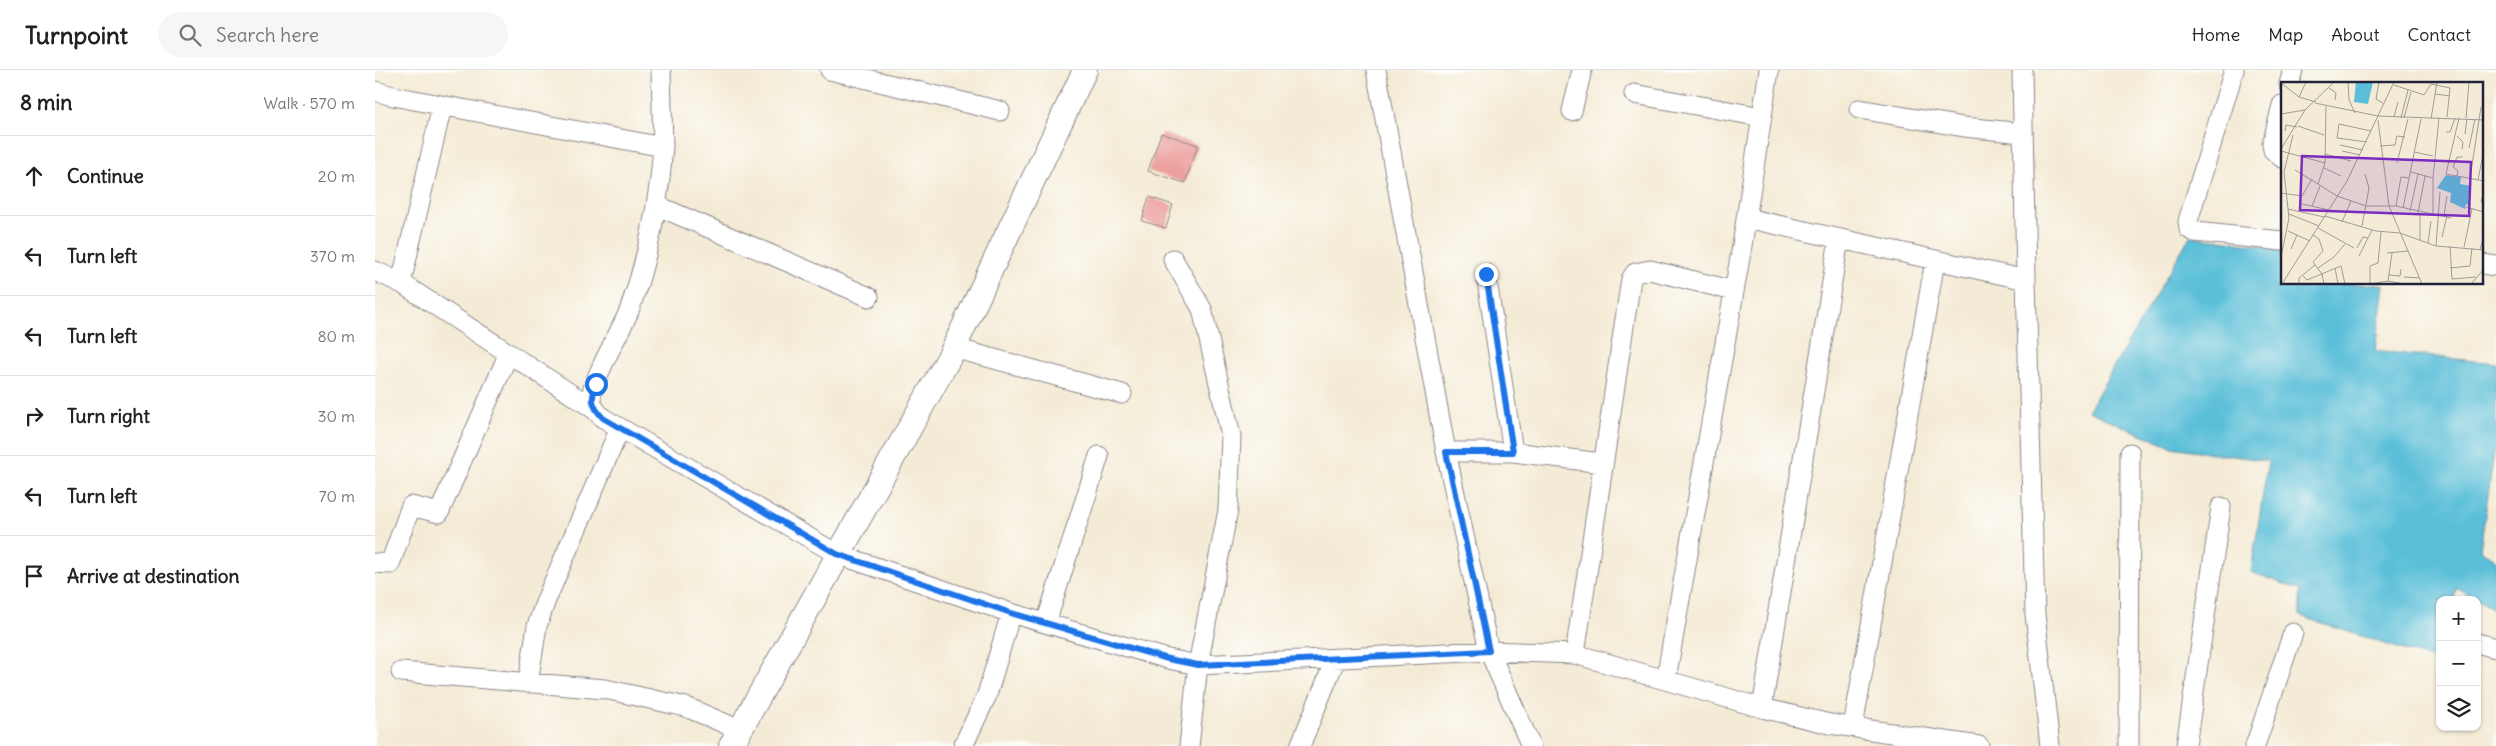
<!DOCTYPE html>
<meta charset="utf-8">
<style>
body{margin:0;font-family:Delius,sans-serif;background:#f6f6f6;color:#222}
.controls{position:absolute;right:15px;bottom:15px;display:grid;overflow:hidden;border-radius:10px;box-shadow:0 1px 4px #0004}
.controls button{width:45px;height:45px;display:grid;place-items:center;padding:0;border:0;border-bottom:1px solid #e0e0e0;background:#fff;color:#222;font:25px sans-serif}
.stop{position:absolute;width:15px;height:15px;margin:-11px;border:4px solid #1a73e8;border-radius:50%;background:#fff}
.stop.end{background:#1a73e8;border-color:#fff;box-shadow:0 1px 5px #0008}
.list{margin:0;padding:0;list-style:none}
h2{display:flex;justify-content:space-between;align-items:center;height:65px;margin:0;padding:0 20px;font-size:21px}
h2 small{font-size:16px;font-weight:400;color:#767676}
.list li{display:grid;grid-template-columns:32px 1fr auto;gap:15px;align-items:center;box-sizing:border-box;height:80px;padding:0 20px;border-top:1px solid #e0e0e0}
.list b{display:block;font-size:19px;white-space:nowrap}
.list em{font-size:16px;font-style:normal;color:#767676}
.icon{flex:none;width:28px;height:28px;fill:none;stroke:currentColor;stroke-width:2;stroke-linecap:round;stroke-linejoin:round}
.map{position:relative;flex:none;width:2121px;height:676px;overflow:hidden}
header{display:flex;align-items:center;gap:30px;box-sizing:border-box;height:70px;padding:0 25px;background:#fff;border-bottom:1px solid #e0e0e0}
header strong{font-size:24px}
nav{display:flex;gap:28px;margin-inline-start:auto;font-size:18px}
.search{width:350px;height:45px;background:#f6f6f6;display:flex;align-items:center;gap:12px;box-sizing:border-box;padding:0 18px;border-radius:28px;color:#767676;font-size:19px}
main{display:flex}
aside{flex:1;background:#fff}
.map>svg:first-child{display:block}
.water{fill:#5bbfd9;stroke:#3e708a}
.building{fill:#eca19f}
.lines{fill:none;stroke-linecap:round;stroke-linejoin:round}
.minor-casing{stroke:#8b8688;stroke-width:21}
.tertiary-casing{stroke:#8b8688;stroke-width:26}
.minor{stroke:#fff;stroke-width:19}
.tertiary{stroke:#fff;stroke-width:24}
.route{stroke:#1a73e8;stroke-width:6}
.inset-road{fill:none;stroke:#a09b98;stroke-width:1}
.view{fill:#7b2cbf;fill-opacity:0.15;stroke:#7b2cbf;stroke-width:2.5}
.inset-edge{fill:none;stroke:#22223b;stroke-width:2.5}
</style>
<header>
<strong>Turnpoint</strong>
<div class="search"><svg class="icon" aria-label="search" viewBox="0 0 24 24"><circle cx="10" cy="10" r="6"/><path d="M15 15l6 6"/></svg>Search here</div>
<nav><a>Home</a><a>Map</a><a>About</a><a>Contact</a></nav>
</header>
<main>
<aside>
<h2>8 min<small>Walk · 570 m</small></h2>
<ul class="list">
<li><svg class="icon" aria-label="ahead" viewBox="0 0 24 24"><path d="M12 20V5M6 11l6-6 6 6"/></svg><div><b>Continue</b></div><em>20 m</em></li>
<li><svg class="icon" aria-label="left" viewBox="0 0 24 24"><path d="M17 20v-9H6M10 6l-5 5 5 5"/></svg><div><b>Turn left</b></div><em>370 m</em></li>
<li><svg class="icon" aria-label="left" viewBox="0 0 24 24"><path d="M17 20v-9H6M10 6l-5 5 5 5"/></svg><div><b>Turn left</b></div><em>80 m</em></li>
<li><svg class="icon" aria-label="right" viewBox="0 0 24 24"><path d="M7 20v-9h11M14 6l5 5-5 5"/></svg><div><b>Turn right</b></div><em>30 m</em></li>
<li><svg class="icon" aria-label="left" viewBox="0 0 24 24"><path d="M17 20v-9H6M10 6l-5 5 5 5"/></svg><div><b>Turn left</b></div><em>70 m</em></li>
<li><svg class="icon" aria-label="arrive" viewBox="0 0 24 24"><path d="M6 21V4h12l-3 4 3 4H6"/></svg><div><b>Arrive at destination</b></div></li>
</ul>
</aside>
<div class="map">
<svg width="2121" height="676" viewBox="0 0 2121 676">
<rect width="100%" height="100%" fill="#fdfcf7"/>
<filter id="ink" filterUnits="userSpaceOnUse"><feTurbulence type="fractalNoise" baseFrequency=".02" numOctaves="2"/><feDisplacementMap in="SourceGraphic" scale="10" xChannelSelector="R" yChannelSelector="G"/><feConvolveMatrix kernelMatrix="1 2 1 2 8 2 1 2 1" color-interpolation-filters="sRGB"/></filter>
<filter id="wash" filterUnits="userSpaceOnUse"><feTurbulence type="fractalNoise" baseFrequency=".0096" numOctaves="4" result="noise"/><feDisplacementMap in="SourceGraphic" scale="20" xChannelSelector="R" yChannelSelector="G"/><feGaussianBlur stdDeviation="1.12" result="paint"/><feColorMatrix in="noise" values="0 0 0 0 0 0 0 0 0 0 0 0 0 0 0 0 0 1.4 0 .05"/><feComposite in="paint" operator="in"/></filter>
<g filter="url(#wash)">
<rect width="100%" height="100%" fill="#f4ebd6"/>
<path class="water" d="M1815,166L1907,178V214H2009L2001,281L2121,293V370L2105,480L2121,490V540L2081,518L2079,530H2065V592L1925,546V520L1876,502L1893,391L1796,377L1713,341Z"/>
<g id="blocks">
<path class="building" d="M786,63L823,75L810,113L773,101Z
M774,127L798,135L791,158L767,151Z"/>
</g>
</g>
<g filter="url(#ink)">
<use href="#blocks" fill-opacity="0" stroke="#8b8688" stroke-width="1"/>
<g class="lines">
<defs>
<path id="minor" d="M286,0L288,77
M455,0L625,41
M1001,0L1071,382L1114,581L1156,676
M1647,0L1651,210
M1859,0L1813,151L1814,159L1820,162L1907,171
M1914,14L1918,0
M0,21L18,26L288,77C284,133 273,188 254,241C246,261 216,311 216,329C216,337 223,343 228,348L462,484L636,543L793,589L823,595L1114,581L1200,584L1387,638L1455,654L1604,676
M1259,24L1387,47
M1907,35L1897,74L1898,80L1907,88
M1484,39L1589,57L1648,63
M1197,41L1207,0
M283,136L494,227
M1371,148L1651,210L1660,544L1675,676
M798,189L827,239L856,366L853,440L823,595L814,676
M2107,194L2121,196
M0,201L26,213L219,339
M1111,204L1138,382
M26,213L67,36
M579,278L747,324
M1071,382H1138L1227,393
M0,493L15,494L36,436L64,443L133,285
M671,553L724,386
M2102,573L2121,578
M1200,584L1256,209L1260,203L1275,200L1359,221
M26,602L230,619L311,637L365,660
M1291,609L1366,182L1394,0
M153,613L162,556L171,530L245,358
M1387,638L1464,169
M1478,657L1560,191
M588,676L612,625L636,543
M925,676L961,588
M1754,676L1755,383
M1811,676L1846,437
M1880,676L1918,563"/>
<path id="tertiary" d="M356,676L575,286L710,0"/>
</defs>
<use href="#minor" class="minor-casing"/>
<use href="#tertiary" class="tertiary-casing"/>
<use href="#minor" class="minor"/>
<use href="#tertiary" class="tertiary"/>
</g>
</g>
<g class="lines" filter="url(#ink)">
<path class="route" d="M221,314C216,329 216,335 228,348L462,484L636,543L793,589L823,595L1114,581L1071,382H1138L1111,204"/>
</g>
<g transform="translate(1906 12)">
<rect width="202" height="202" fill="#f4ebd6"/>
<path d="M75,0H92L87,22L73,20ZM165,93L180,95L179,102L190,104L187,118L189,120L188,123L185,122L184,127L169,120L170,111L156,106Z" fill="#5bbfd9"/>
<path class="inset-road" d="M67,0L68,18L74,31M98,0L95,17L102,21M0,1L18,15L35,20M113,3L143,13L150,2L169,6L166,35M48,6L55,11L54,18M154,12L169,14M18,15L25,0M34,21L97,34L203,38M0,32L24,28L53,0M113,35L117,20M120,36L127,8M123,36L130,10M178,36L165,92L203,99M185,36L188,0M150,37L156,0M97,38L108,124L141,202M17,44L43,53M4,49L5,43L16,45M165,50H169L174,36M184,52L186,37M176,54L182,60L181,67M86,60L56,56L58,42L90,49M59,63L82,68M99,64L114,63L116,54L124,55M188,66L194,37M0,67L24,28M0,69L44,81L37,102L56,114L85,124H115L170,136M61,69L79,73M133,70L152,74M44,72L70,79M44,81L45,24M116,81L127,37M43,86L60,94M14,88L37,102M130,90L152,96V133M176,94L177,89L172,85L176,75H182M152,96L158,36M189,96L200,25M197,98L203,68M203,108L200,120L203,123M0,111L21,114L31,97M21,122L48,128M31,124L39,104M115,124L120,95L128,96M185,125L203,130M122,126L140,37M7,127L43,135M129,129L137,92M137,131L144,94M139,131V158M8,132L38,144M163,133L166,114M44,134L95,149L119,151L155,164L203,168M61,140L70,119M81,144L88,106L84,92M37,146L73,166M7,149L29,159M32,153L38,157L42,169L32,180L41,192L43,202M161,155L166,134M147,161L150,139M155,164L159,110M169,164L171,197L195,195M183,165L191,127M76,166L82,155L87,156M10,167L16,153M199,168L203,153M106,171L127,169M78,174L91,148M0,175L8,136L3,90L12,53M37,186L53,175L64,162M54,186L57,202M169,186L189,184L191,166M108,193L119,194L120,187M22,194L26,198L60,184L64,202M123,195L139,196M107,199L111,171M1,202L66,99L113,0M18,202V196L34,183M89,202V184L97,181L100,150M89,202L107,199L123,202M190,202L203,187"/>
<path class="view" d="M21,74L190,80L188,134L19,128Z"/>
<rect width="202" height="202" class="inset-edge"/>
</g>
</svg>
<div class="controls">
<button>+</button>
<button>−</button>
<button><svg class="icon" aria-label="layers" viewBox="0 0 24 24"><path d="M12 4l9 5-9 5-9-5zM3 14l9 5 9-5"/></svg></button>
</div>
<div class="stop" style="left:221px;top:314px"></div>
<div class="stop end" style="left:1111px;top:204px"></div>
</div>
</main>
